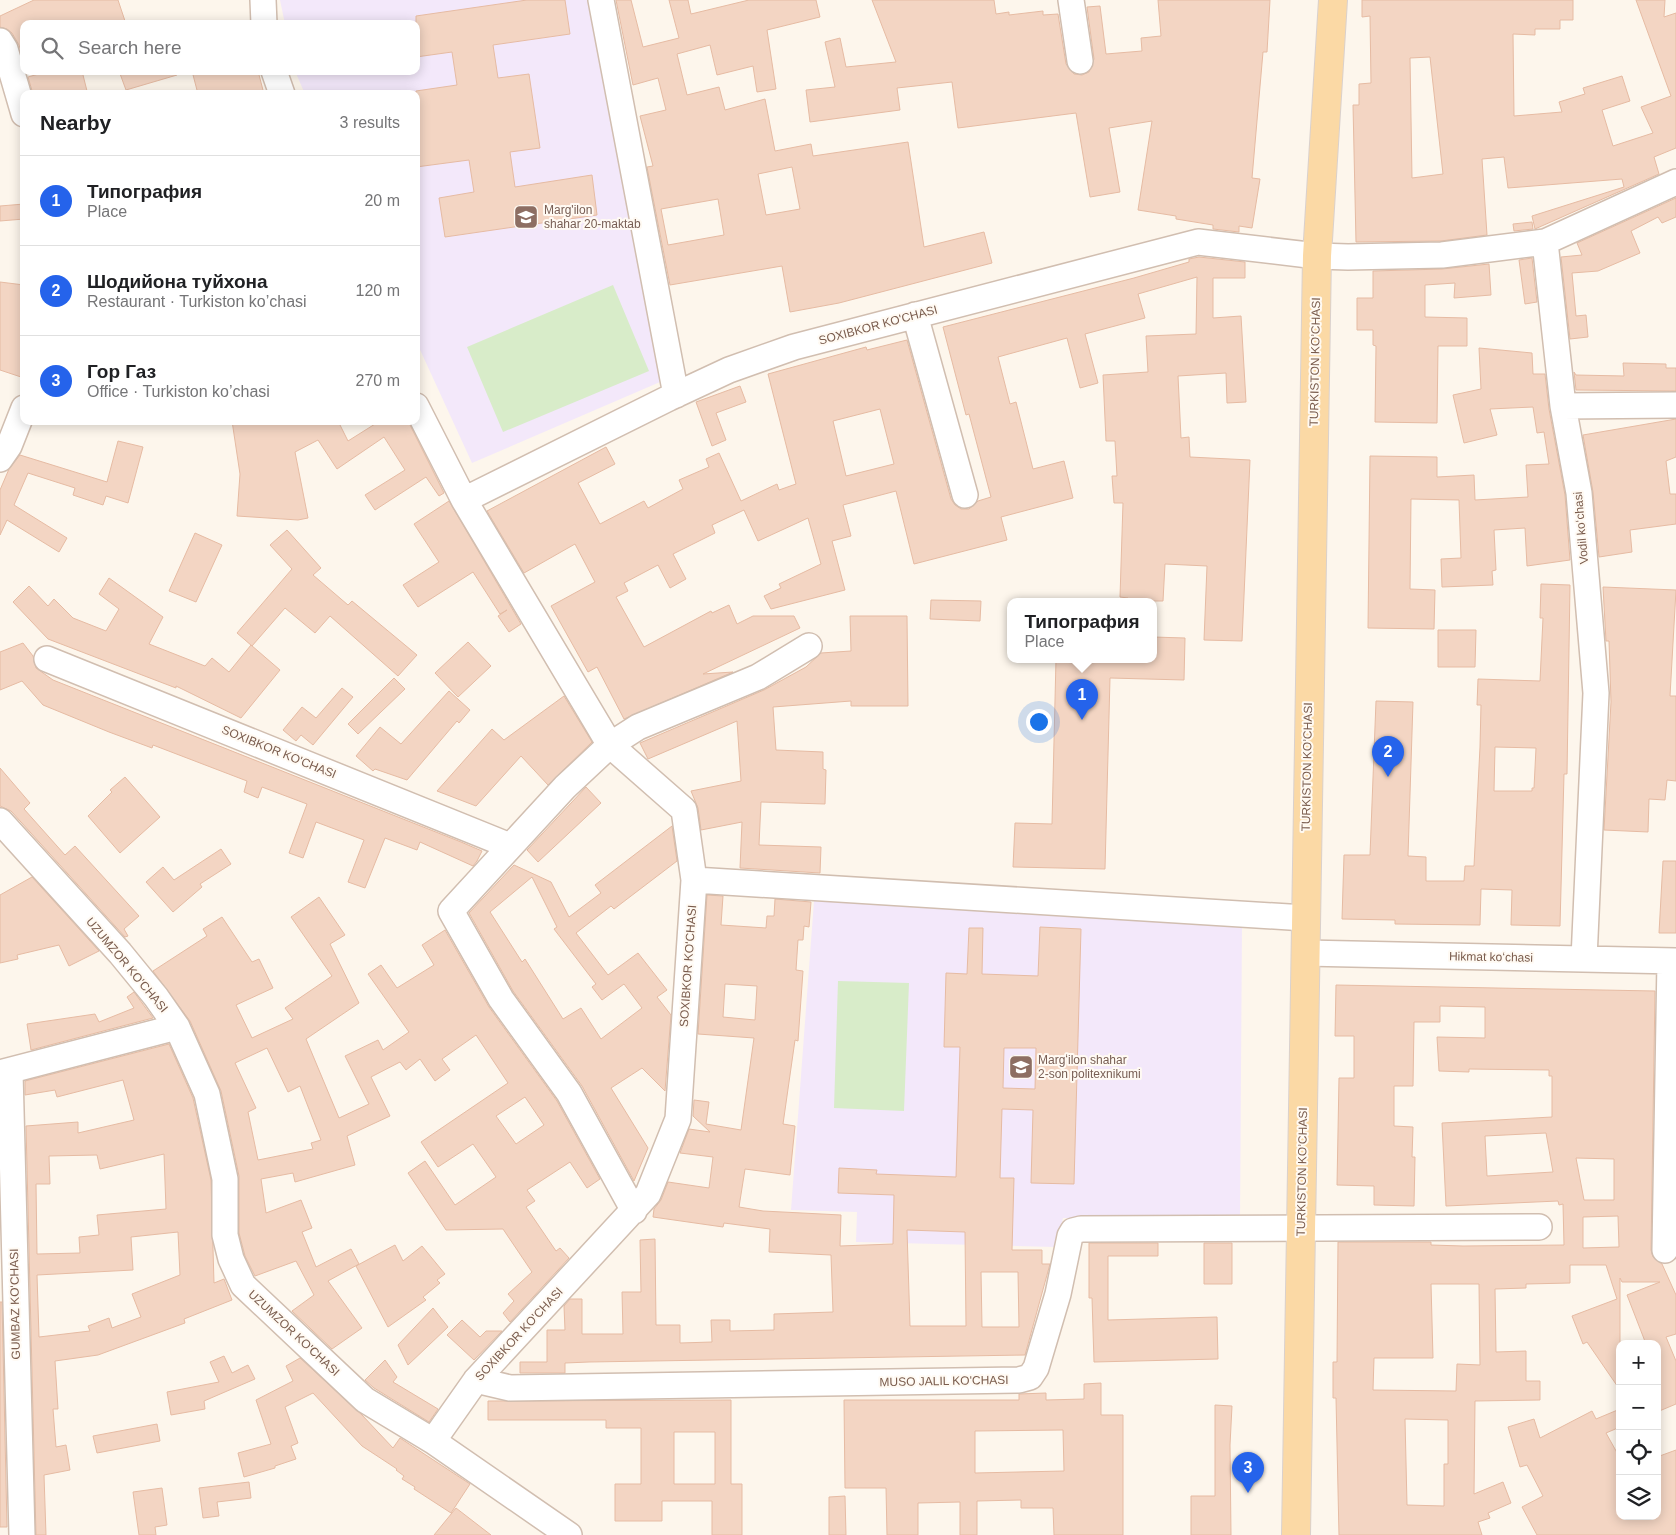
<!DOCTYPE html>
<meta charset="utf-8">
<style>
body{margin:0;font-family:Arial,sans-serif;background:#f2f2f2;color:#202124}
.controls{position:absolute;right:15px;bottom:15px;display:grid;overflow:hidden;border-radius:10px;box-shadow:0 2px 12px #0003}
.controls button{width:45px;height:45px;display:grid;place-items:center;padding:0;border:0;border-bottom:1px solid #e0e0e0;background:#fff;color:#202124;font:25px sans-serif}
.you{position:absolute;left:1038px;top:721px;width:18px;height:18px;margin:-12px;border:4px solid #fff;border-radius:50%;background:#1a73e8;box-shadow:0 0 0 8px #1a73e833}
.badge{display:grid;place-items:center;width:32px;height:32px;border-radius:50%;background:#2563eb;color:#fff;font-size:16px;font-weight:700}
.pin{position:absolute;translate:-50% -41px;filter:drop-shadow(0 1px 2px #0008)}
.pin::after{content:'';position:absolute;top:26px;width:18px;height:15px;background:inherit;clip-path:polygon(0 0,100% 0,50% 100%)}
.popup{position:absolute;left:1007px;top:598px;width:150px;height:65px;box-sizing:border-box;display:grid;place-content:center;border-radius:10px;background:#fff;filter:drop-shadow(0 1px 4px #0005);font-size:16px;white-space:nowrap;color:#757577}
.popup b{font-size:19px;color:#202124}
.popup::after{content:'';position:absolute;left:50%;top:100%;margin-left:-10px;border:10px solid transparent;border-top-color:#fff}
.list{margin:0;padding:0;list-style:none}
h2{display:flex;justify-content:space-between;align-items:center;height:65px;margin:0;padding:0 20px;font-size:21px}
h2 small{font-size:16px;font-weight:400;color:#757577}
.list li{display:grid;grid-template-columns:32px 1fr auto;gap:15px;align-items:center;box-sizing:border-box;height:90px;padding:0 20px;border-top:1px solid #e0e0e0}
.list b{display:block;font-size:19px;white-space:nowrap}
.list p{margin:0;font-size:16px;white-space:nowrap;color:#757577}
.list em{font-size:16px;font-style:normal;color:#757577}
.icon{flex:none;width:28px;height:28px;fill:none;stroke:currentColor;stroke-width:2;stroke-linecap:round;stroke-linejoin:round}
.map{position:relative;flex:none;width:1676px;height:1535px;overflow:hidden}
.search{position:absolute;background:#fff;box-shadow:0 2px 12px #0003;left:20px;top:20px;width:400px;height:55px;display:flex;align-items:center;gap:12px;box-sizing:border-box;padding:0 18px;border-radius:10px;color:#757577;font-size:19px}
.panel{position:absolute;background:#fff;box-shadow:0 2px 12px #0003;left:20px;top:90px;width:400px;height:335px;border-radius:10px}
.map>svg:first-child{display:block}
.education{fill:#f3e8fa}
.green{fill:#d8ecc9}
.building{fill:#f3d5c3;stroke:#e6bba3;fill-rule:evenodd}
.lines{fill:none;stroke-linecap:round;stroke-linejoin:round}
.minor-casing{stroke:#d1beb0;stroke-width:28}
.major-casing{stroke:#dad1cd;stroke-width:30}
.minor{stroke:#fff;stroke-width:25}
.major{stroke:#fbd9a5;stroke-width:28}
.labels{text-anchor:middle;stroke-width:4;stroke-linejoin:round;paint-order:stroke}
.education-label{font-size:12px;fill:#785e54;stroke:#fffaf3;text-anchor:start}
.street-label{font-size:12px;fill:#7a5c4d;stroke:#fffaf3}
</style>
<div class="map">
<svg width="1676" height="1535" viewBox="0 0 1676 1535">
<rect width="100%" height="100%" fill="#fdf6ec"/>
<path class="education" d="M280,0H595L667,379L472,463L416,341V94H305L295,71H416V24H285Z
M814,901L1242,923L1240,1220L1063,1218L1055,1247L856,1242L857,1212L791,1210Z"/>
<path class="green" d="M613,285L649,371L503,432L467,347Z
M838,981L909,983L904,1111L834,1108Z"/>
<path class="building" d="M34,0H118L126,24H24V62L19,45L12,33L7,29L0,27V16Z
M527,0H565L570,34L493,45L498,78L529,74L540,148L510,152L515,187L592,175L597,215L445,237L439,198L474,192L469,160L416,167V91L457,85L452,52L416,57V16Z
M616,0H631L643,47L679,38L669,0H688L691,14L749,0H816L820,17L767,30L776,89L757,92L753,66L717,75L710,45L677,54L687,95L719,87L725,110L765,99L775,151L811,144L813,156L908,142L924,247L984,232L992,263L839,303L790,312L782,266L670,285L647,167L653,166L640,116L666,110L658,78L633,85ZM792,167L800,209L766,215L758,174ZM718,199L724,235L668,245L661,209Z
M872,0H994L996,14L1009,12V15L1043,11V15L1058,14L1066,64L1074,74L1082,75L1089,72L1094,59L1087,7L1100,6L1106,54L1142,51L1141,38L1161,36L1158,0H1270L1267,52H1263L1252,178L1260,179L1252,228L1239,226V232L1213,229V225L1176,219V216L1138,210L1152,121L1109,128L1120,192L1090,197L1076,113L958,128L952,82L897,88L900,110L810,122L806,90L835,87L825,42L840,38L846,67L896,62Z
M1362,0H1573V20H1560V29H1535V35L1513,34L1514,116L1562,112L1559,102L1585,94L1583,88L1622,76L1630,101L1602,110L1613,146L1653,133L1641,107L1671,96L1636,0H1665L1664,17L1676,13V148L1654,157L1659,174L1535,229L1532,216L1624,187L1622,179L1508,188L1504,157L1482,159L1487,235L1441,241L1356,242L1353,105H1359V84L1371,83L1370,16L1362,17ZM1430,57L1443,174L1412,178L1410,58Z
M49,71H82L87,91L78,94H33L28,77Z
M119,71H176L177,75L126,90Z
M192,71H258L264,94H198Z
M1676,198V217L1662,223L1658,217L1631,231L1640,253L1598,271L1572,273L1576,316L1586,315L1588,337L1570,339L1561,257L1582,255L1577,243Z
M24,204V219L0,221V206Z
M1532,222L1533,229L1514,231L1513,224Z
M1199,257L1245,262V278H1213V318L1241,316L1246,402L1227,403L1226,373L1178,376L1181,438L1189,437L1190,457L1250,460L1242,641L1204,640L1207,566L1165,564L1163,601H1128V598L1120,597L1123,503H1114L1112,476H1117L1115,441H1106L1103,375L1148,372L1146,336L1196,334L1197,277L1138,294L1145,318L1085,334L1098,383L1080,388L1067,338L998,357L1010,404L1016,402L1033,469L1064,461L1073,498L1001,517L1007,540L914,564L896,491L843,505L851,536L832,541L845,590L771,609L764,596L781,588L779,584L821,564L808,518L758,541L744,510L712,525L715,533L673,554L686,579L670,588L658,565L624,583L628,591L616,597L644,647L711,611L712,613L729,605L737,624L753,616H794L800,628L703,674L733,672L624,719L597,667L588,672L551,606L595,582L575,544L524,573L487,511L606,447L615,464L578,483L600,524L644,501L648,508L683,489L679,480L709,467L706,459L719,453L741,501L777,484L779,490L796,484L768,374L866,347L867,350L907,340L951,499L955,505L961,509H969L978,501L991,497L969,414L966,415L943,327L1134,278L1189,262V259ZM880,409L894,464L846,476L833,421Z
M1532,258L1537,302L1525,304L1519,260Z
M1489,264L1491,295L1454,298L1455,283L1425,285V317L1467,318V346H1438L1437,423L1375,422L1376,346L1373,345V330H1357V298H1373V271L1442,269Z
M0,282L24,285V378L0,370Z
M1479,348L1532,353L1533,374H1545L1549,409L1565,495L1570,560L1527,566L1525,528L1494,530L1496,570L1492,571L1493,585L1442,587L1441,559L1461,558L1459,500L1411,499L1410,589L1435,590L1434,629L1368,628L1370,456L1437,457V477L1474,475L1475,500L1528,497L1526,465L1549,464L1544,432L1537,433L1533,407L1490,409L1497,435L1464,443L1453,395L1481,389Z
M1623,363L1666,364V368H1676V391L1576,390L1574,372L1576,375L1624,376Z
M740,386L746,402L716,413L726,440L712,446L696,402Z
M1676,419V457L1666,461L1670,494H1676V524L1630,530L1632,552L1599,557L1593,492L1583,435Z
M232,421H338L348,441L375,424L374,421H408L444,493L439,496L426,477L375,510L365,495L405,470L384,437L337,469L318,440L295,452L308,518L298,520L237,516L240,474Z
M118,441L143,447L128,503L106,496L103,505L73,495L75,488L28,473L14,505L67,538L59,552L7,520L0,535V490L9,469L20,455L107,482Z
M449,501L521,624L509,632L498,616L507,610L500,614L473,572L418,607L403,585L439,562L414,524Z
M287,530L321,568L313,575L348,605L352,601L417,655L398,676L330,616L315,633L285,608L252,646L237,633L292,569L270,545Z
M195,533L222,545L196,602L169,591Z
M109,578L163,617L149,644L205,666L212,658L229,672L251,645L280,670L241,718L176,686V688L48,639L13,602L29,586L48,606L54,599L73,618L106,631L119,609L99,594Z
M1541,584L1570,585L1567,774H1564L1560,926L1511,925L1512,890L1481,889L1480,925L1395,924V920L1342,919L1344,855H1370L1376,701L1413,702L1408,856L1426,857V881H1464L1465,866H1474L1480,747L1481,705H1477L1478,679L1540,681L1543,618H1540ZM1495,747L1536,748L1534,788H1532V791H1494Z
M1603,587L1676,590L1670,696H1676V781L1667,780L1665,800L1649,799L1648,832L1604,830L1611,702L1609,641H1606Z
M931,600L981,601L980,621L930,619Z
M850,616H907L908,706H851V701L773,707L776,750L823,752V769L826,770L825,804L761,802L759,845L821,847L820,873L740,868L742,822L701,830L698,808L691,791L741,781L737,721L648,759L640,743L764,690L806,667L821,653L851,651Z
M1438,630H1476L1475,667H1438Z
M1153,637L1185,638L1184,680L1110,678L1105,869L1013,867L1015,823L1052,824L1056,659H1153Z
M468,642L491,666L458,697L435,673Z
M23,643L33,656L36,668L53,680L461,842L482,851L477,861L473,866L420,842L417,850L385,838L365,888L348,882L364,840L316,822L303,858L289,853L307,804L262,787L258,798L244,792L247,781L153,745L152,748L109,732L43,705L22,681L0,690V652Z
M394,678L405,689L358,734L348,724Z
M342,688L353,697L313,745L301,735L296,741L283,730L302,707L316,718Z
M449,691L470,710L459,723L457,721L407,780L375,769L373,771L356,756L380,727L401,744Z
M564,696L592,742L548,785L521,756L476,806L437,791L492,729L504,740Z
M0,768L30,803L24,809L65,855L75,846L139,916L124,929L128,936L125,937L11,811L0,806Z
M125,777L160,817L120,853L88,816L112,792L110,790Z
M586,787L601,803L538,862L527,850Z
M672,826L677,861L614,909L611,906L576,933L608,975L638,953L667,990L657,997L671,1015L665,1091L642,1068L611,1088L648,1148L634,1181L582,1086L513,991L469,913L514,865L551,882L569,917L601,893L595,885ZM532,877L557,927L554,929L596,984L592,987L602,1000L624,984L642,1008L601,1039L581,1008L563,1019L525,959L522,962L490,912Z
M221,849L231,864L200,884L202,887L173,912L146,882L163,867L174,880Z
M1663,861H1676V933H1659Z
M32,877L99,951L69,966L59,945L17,955L18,959L0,963V895Z
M707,895L723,896L721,925L766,928L767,916H774L775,899L811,902L809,927L804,926L803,940H798L796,970L803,971L798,1041L795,1040L783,1124L795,1126L790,1175L745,1169L739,1207L763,1211L841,1215L840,1246L893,1244L894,1195L838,1193L839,1168L877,1170L876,1174L956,1177L960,1047H944L946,973L967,974L969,928H983L982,974L1038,976L1040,927L1081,929L1074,1184L1031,1183L1033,1110L1002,1109L1000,1178H1014L1012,1250H1042V1264H1050L1025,1355L589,1362L565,1363V1373H520V1362H547V1330H565L564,1306L570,1299H582V1334H623L622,1292H641L640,1240L655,1239L656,1325H680V1343L712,1342L711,1320H730V1331L774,1330V1314L833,1312L831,1255L769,1252L770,1229L724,1223L723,1227L653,1217L654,1209L661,1200L668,1182L709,1188L713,1157L680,1153L689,1129L710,1132L693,1116L694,1100L709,1102L706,1124L741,1130L754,1038L698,1034ZM725,984L757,986L755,1020L723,1017ZM1004,1048H1036L1035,1089L1003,1088ZM907,1230L965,1232L966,1326H910ZM981,1272H1018L1019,1327H982Z
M319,897L345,935L330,944L359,1003L306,1039L339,1118L369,1104L345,1056L378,1040L383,1050L409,1032L368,974L381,965L397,988L434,965L422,945L445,930L489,1007L557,1101L600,1179L587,1188L570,1162L527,1190L535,1201L526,1207L556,1251L560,1248L569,1258L510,1322L503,1313L514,1301L508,1294L532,1272L503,1229L446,1230L408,1173L425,1161L455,1205L496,1177L473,1144L438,1167L421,1142L508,1083L476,1035L442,1059L450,1070L435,1081L420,1059L406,1070L400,1062L371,1077L390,1116L347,1136L355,1165L295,1182L293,1173L261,1179L266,1213L301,1200L312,1228L302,1232L316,1267L351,1249L359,1264L328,1281L362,1328L332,1349L292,1311L314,1295L296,1261L255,1276L245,1256L239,1233V1176L221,1091L190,1021L153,971L207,936L203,929L222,917L252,962L259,959L273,988L236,1005L252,1038L293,1019L285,1008L332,976L291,917ZM267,1048L288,1092L300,1086L321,1140L311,1143L313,1149L258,1160L248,1112L256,1108L235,1063ZM525,1097L544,1125L516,1144L496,1116Z
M1336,985L1655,991L1651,1250L1653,1257L1662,1264L1676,1295V1334L1666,1337L1676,1361V1404L1657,1412V1344H1646L1627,1295L1660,1282H1622L1620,1278V1390L1587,1342L1583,1344L1572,1316L1617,1299L1606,1265H1570V1283L1526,1284V1288L1495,1289L1496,1352L1526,1351V1381H1540V1400L1475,1401L1474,1494L1503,1482L1511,1503L1488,1513L1490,1518L1478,1522L1482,1535H1339L1336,1398H1333V1362H1337L1338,1242H1431V1245L1463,1246L1564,1245L1563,1204L1559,1205L1558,1201L1446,1206L1442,1123L1552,1117V1076H1549V1070L1469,1069V1072L1439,1071L1437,1037L1485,1038V1007L1440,1006V1022H1414L1413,1086H1394V1126L1413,1127L1412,1157H1415L1414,1206L1374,1205V1186L1337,1185L1339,1078H1354V1036H1335ZM1546,1133L1553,1172L1487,1176L1485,1136ZM1576,1158L1614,1159V1200H1584ZM1618,1216L1619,1247L1583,1248V1217ZM1431,1284H1479L1480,1365L1457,1364L1456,1391L1373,1390L1374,1358H1433ZM1405,1419L1448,1420V1464H1444V1506L1407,1505Z
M134,992L153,1018L31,1050L27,1024L95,1014L99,1022L134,1008L127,997Z
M169,1044L193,1098L211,1180L214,1283L224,1279L232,1300L184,1319L185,1323L98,1355L55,1361L58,1409H53L56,1447L66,1445L70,1470L44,1475L46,1535H36L26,1126L78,1122V1133L134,1120L123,1080L57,1097L55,1090L25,1095V1081ZM164,1154L166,1209L97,1215L99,1235L79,1237L80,1253L37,1254L36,1184H50L49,1156L97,1155L100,1169ZM178,1232L180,1275L132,1294L141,1317L112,1328L109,1318L88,1326L90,1331L39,1337L37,1275L133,1270L131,1237Z
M1089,1243H1158V1256H1108V1320L1217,1317L1218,1359L1094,1362L1092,1298H1089Z
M1204,1243H1232V1284H1204Z
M395,1245L403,1261L422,1246L445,1274L437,1280L440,1283L423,1297L426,1300L388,1327L356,1266Z
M0,1302H2L7,1527H0Z
M433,1308L448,1327L408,1365L398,1345Z
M462,1320L480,1337L486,1331H502L474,1360L447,1335Z
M224,1356L232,1373L248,1365L255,1379L204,1401L205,1409L171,1415L167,1392L219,1382L210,1362Z
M300,1358L362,1415L393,1448L400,1438L470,1484L451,1513L414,1489L415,1487L402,1479L404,1476L396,1470L397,1469L362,1446L313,1393L285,1407L298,1443L291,1446L296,1459L275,1466V1468L244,1477L238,1453L271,1444L256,1400L293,1381L286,1366Z
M385,1360L397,1377L393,1382L438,1409L429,1422L374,1388L365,1380Z
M1101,1383V1415H1123V1535H1054L1053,1508H1021V1500L977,1501V1535H960V1502L918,1503V1535H887L886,1488H845L844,1400H1019V1394L1046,1393V1400L1084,1399V1384ZM1063,1430L1064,1471L975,1473V1431Z
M731,1400V1484H742V1535H712V1501H662V1521H615V1484H641V1428H606V1420H488V1401ZM674,1432H715V1484H674Z
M1215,1405L1232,1406L1230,1445L1231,1535H1191V1496H1215Z
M1620,1409V1427L1606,1433L1620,1458V1516H1657V1457L1676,1450V1535H1537L1522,1507L1543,1496L1527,1465L1520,1467L1508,1427L1534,1419L1540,1438L1592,1411L1596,1419Z
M157,1424L160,1441L97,1453L93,1436Z
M249,1482L251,1498L217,1502L219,1516L203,1518L199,1488Z
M162,1488L167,1525L155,1527L156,1535H139L133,1492Z
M845,1496L846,1535H829V1497Z
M456,1508L491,1535H434Z"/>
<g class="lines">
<defs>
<path id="minor" d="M263,0L264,24
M601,0L676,395
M1071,0L1080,61
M0,41L5,49L24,114
M274,71L282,94
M915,315L965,495
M416,406L464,500L610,745L684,810L694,880L678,1119L648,1194L476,1380L433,1441
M1563,406L1676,405
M0,459L9,446L24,408
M464,500L669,398L729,370L794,347L1198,242L1317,256L1348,257L1442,255L1545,242
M47,659L510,846
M0,821L120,953L156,997L177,1027L207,1094L225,1179V1235L231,1259L243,1285L365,1400L433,1441L569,1535
M694,880L1305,918
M1305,953L1676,961
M1584,959L1596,693L1579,493L1563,406L1545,242L1676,182
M10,1072L22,1535
M0,1073L177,1027
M634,1211L569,1093L501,999L451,911L565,787L610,745L638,727L758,677L809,646
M1665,1250L1670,961
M476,1380L510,1388L1019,1380L1030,1377L1036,1368L1058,1294L1070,1236L1073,1231L1081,1229L1539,1227"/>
<path id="major" d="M1296,1535L1317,256L1333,0"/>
</defs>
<use href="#minor" class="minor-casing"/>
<use href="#major" class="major-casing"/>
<use href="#minor" class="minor"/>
<use href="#major" class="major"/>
</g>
<defs>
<symbol id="school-square" viewBox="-11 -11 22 22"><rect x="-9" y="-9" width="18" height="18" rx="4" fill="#8d6e63" stroke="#fffaf3"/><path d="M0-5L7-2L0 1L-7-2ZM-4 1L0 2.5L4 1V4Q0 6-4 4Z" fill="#fff"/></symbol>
<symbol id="university-square" viewBox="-11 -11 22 22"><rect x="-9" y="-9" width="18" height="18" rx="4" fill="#8d6e63" stroke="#fffaf3"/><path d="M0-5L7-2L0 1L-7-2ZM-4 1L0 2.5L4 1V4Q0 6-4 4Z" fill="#fff"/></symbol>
</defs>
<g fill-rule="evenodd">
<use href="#school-square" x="512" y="203" width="28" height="28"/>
<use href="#university-square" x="1007" y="1053" width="28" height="28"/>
</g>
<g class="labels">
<g class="education-label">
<text x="544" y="214">Marg'ilon<tspan x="544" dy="14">shahar 20-maktab</tspan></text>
<text x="1038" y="1064">Margʻilon shahar<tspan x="1038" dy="14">2-son politexnikumi</tspan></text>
</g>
<g class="street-label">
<text transform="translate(878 325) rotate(-15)" y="4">SOXIBKOR KO'CHASI</text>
<text transform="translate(1315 362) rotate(-89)" y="4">TURKISTON KO’CHASI</text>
<text transform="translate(1581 528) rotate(-95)" y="4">Vodil koʻchasi</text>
<text transform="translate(279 752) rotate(22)" y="4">SOXIBKOR KO'CHASI</text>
<text transform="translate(1307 767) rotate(-89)" y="4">TURKISTON KO’CHASI</text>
<text transform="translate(1491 957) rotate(1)" y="4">Hikmat koʻchasi</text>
<text transform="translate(127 965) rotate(50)" y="4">UZUMZOR KO'CHASI</text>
<text transform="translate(688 966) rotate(-86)" y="4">SOXIBKOR KO'CHASI</text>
<text transform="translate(1302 1172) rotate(-89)" y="4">TURKISTON KO’CHASI</text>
<text transform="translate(15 1304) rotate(-91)" y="4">GUMBAZ KO'CHASI</text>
<text transform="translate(294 1333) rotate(43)" y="4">UZUMZOR KO'CHASI</text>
<text transform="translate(519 1334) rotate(-47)" y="4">SOXIBKOR KO'CHASI</text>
<text transform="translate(944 1381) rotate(-1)" y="4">MUSO JALIL KO'CHASI</text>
</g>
</g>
</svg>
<div class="controls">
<button>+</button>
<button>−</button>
<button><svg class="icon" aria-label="locate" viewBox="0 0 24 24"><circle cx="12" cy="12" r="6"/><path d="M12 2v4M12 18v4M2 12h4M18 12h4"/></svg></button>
<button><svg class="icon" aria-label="layers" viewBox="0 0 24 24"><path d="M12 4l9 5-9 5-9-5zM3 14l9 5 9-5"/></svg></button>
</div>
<div class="you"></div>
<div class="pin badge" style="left:1082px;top:720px">1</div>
<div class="popup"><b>Типография</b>Place</div>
<div class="pin badge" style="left:1388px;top:777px">2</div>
<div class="pin badge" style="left:1248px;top:1493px">3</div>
<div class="search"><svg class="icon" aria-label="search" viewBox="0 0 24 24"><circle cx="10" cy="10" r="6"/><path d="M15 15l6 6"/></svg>Search here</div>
<section class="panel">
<h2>Nearby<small>3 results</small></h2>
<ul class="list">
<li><span class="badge">1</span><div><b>Типография</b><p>Place</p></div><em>20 m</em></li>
<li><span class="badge">2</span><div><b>Шодийона туйхона</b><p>Restaurant · Turkiston ko’chasi</p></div><em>120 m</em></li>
<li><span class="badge">3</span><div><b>Гор Газ</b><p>Office · Turkiston ko’chasi</p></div><em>270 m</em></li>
</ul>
</section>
</div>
